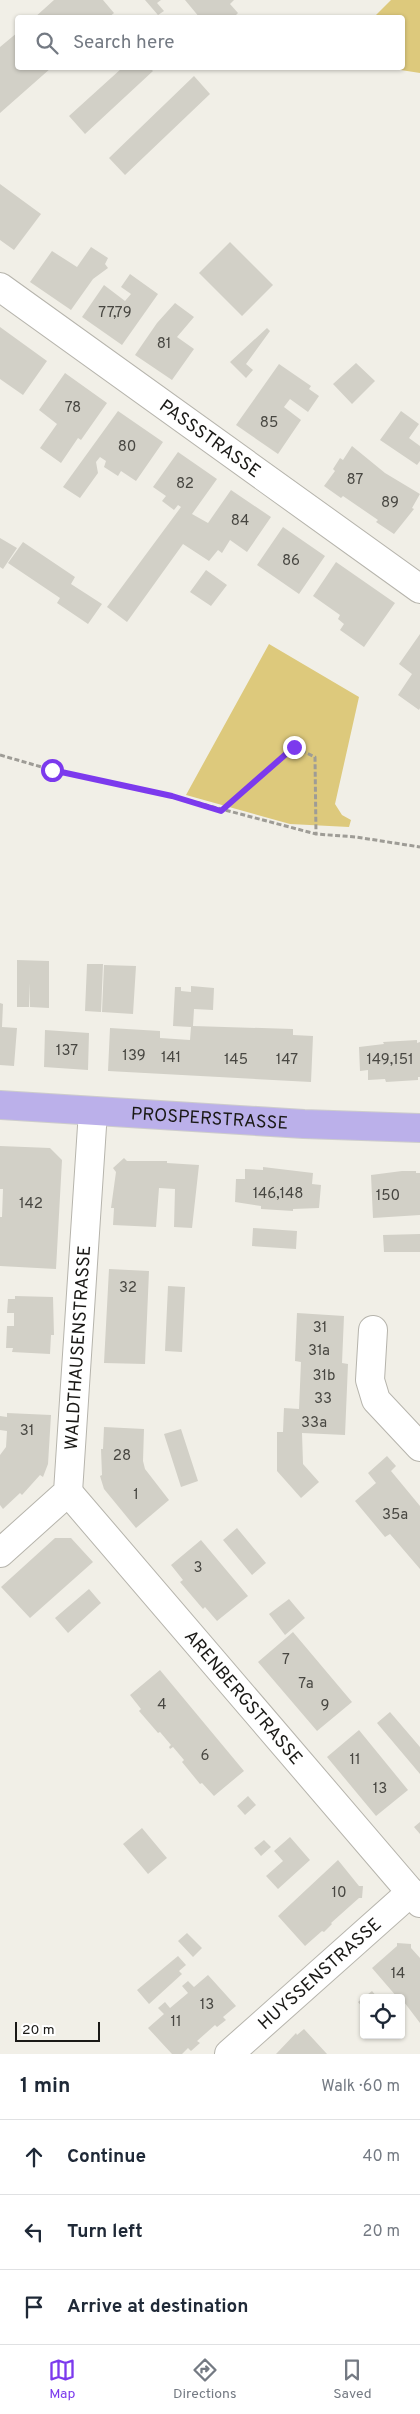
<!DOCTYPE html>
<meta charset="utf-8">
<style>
body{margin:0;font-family:Overpass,sans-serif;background:#f2f2f3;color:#1f2937}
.controls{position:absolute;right:15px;bottom:15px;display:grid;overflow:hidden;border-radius:5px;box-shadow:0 1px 4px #0004}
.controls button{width:45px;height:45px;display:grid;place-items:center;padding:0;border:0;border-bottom:1px solid #e0e1e3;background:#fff;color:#1f2937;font:25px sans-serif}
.scale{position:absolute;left:15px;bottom:12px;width:85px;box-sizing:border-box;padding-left:5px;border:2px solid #1a1916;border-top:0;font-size:14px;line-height:18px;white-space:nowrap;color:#1a1916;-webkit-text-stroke:4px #fff;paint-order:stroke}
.stop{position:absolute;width:15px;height:15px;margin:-11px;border:4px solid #7c3aed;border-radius:50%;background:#fff}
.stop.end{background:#7c3aed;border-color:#fff;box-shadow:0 1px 5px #0008}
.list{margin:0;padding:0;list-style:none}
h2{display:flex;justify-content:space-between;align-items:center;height:65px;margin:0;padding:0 20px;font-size:21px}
h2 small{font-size:16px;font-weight:400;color:#747a83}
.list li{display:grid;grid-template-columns:32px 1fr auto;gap:15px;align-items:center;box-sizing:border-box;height:75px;padding:0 20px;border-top:1px solid #e0e1e3}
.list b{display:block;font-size:19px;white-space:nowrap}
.list em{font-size:16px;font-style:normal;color:#747a83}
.icon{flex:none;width:28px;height:28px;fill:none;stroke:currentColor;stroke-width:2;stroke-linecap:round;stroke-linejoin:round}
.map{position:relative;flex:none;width:420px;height:2054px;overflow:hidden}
.search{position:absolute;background:#fff;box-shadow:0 1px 4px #0004;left:15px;right:15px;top:15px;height:55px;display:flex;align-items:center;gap:12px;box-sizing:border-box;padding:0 18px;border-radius:5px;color:#747a83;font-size:19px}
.sheet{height:290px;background:#fff}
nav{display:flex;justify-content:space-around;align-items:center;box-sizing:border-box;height:70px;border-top:1px solid #e0e1e3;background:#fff;font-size:14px;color:#747a83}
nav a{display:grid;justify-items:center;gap:2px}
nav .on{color:#7c3aed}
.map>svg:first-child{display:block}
.green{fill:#ddc97c}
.building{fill:#d2d0c7}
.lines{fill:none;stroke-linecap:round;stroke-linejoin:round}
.minor-casing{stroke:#b6b4ac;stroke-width:30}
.major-casing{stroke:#cdcccc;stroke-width:30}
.path{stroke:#9e9c96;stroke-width:3;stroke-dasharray:5 2.5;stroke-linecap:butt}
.minor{stroke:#fff;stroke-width:28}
.major{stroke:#bbb0ea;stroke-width:28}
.route{stroke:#7c3aed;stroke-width:6}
.labels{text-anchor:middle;stroke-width:4.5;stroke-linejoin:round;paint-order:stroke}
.number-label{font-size:15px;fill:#484742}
.street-label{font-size:18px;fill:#1a1916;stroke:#fff}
</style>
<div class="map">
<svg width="420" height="2054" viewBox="0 0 420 2054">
<rect width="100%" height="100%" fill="#f1efe7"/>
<path class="green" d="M391,0H420V73L388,68H402V18L374,17Z
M269,644L359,697L335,804L342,815L351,820L349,827L290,824L186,795Z"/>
<path class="building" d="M54,0H103L114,13L108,18H34Z
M145,0H161L157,3L164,11L158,15Z
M185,0H234L230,4L238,13L233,18H200Z
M18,32V68H51L0,113V47Z
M122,68H150L153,71L85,134L69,116Z
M194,76L210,94L125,175L109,158Z
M0,184L41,214L14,250L0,240Z
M230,242L273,285L242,316L199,273Z
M91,247L108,258L105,264L108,268L93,279L71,310L30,282L52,251L77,267Z
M130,274L158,294L122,345L82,317L104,285L125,301L131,294L121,287Z
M175,303L194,317L177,337L194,349L172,380L135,355L157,323Z
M0,327L47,361L23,395L0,379Z
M267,328L270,331L246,364L253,370L246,378L230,362Z
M356,363L375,381L352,404L333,384Z
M279,364L311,386L309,389L319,396L308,412L290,399L284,407L301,420L278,454L236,425Z
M65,373L107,403L81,440L78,438L61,463L40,448L57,424L39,410Z
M118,411L163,442L136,481L121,471L118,476L104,467L106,461L100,457L96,462L98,473L80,498L63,487Z
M401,411L419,424L409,438L420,446V461L417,465L380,440Z
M352,446L385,473L420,494L412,508L414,509L394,534L376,522L378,520L343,496L341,498L324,486L335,471L333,469L340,458L343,460Z
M178,452L217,479L192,514L208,523L231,490L271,517L247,552L230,540L222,553L218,550L209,561L183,544L127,622L107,607L181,507L178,505L174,510L162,501L166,496L153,487Z
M283,527L325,556L299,594L257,565Z
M0,538L17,548L3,569L0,567Z
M23,542L75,577L71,584L102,604L88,624L57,603L60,598L8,563Z
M336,562L395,603L364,647L340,630L344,624L338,619L340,615L313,596Z
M206,570L227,585L211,606L190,592Z
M420,634V708L419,710L398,695L412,674L399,664Z
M17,960L49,961V1008L30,1007V983L29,1007H17Z
M87,964H103L101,1012L85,1011Z
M104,965L136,966L133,1014L102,1012Z
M191,986L214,988L213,1010L194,1009L193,1026L293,1029V1035L313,1036L311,1082L108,1071L110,1028L160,1031V1038L190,1040L191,1027L173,1026L175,987H181V991L191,992Z
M0,1003L3,1004L2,1027L17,1028L14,1066L0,1065Z
M45,1030L89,1033L88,1070L44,1067Z
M417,1040V1043L420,1042V1077H418V1080L386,1082L385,1079L368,1080V1070L360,1071L359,1047L384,1044L383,1042Z
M0,1146L50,1148L62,1160L56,1269L0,1266V1217H2L3,1189H0Z
M124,1158L127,1161H167V1163L199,1165L192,1228L174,1227L175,1189L159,1188L156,1227L113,1225L114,1208H111L116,1172L113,1168Z
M263,1167L313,1173L312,1184L321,1185L319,1208L293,1209V1211L261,1209V1206L235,1202L236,1179H245V1169L263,1170Z
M402,1171H416V1173H420V1215L373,1218L371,1175Z
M253,1228L297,1231L296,1249L252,1246Z
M420,1234V1252H384L383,1235Z
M109,1269L149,1271L145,1364L104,1363Z
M168,1286L185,1287L182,1352L165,1351Z
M15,1296L53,1297L54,1335H51L50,1354L12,1352L13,1348H6L7,1326H14V1313H7L8,1299H15Z
M297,1313L344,1316L342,1363L348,1364L345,1435L302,1433L303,1464L319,1482L301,1498L277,1471V1432H283L284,1408L299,1409L301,1362L295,1361Z
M7,1413L51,1415L48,1464L43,1477L40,1475L22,1495L20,1493L3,1509L0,1505V1455L6,1447L7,1431L0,1430V1416L7,1417Z
M104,1427L144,1429L143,1461L145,1469L169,1500L136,1528L104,1489L100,1476L102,1475L101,1449H103Z
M181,1429L198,1481L181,1487L164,1434Z
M387,1456L396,1466L391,1471L420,1506V1569L390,1534L385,1537L355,1501L376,1483L368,1473Z
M237,1528L266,1563L252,1575L223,1540Z
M55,1538H71L93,1562L30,1618L1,1587Z
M201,1540L248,1596L217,1621L205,1607L203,1609L180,1582L183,1580L171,1565Z
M89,1589L101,1603L68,1633L55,1618Z
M289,1599L305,1618L285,1635L269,1614Z
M293,1632L352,1702L317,1731L258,1662Z
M160,1670L244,1771L214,1796L202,1783L200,1784L182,1762L184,1760L173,1747L170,1749L169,1747L171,1745L160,1732L158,1733L139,1711L141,1709L130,1695Z
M390,1712L420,1747V1774L377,1723Z
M359,1730L408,1790L376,1816L327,1757Z
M248,1796L256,1805L245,1815L237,1806Z
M420,1822V1834L414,1827Z
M142,1828L167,1858L148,1874L123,1844Z
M290,1837L310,1860L278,1889L266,1876L283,1861L274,1851Z
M264,1840L271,1847L261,1856L254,1848Z
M338,1860L359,1886H363L362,1898H359L331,1923L332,1924L324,1932L322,1931L305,1946L278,1916Z
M187,1933L202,1948L193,1957L178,1941Z
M397,1943L411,1944V1948L420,1958V2023L401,1998L397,1997L372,1968L397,1946Z
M178,1956L186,1965L179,1971L182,1974L149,2004L137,1990Z
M208,1975L236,2006L223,2017L226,2020L217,2027L215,2025L197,2041L200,2043L191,2051L188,2048L182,2054H172L148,2028L164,2014L158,2008L165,2002L170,2008L188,1993L182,1986L188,1981L194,1987Z
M372,1991L378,1998H364V2009L358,2002Z
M304,2029L327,2054H276L296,2033L297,2035Z"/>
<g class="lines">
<defs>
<g id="minor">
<path id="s1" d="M0,287L420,589"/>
<path d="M373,1330L370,1380L376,1400L420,1447"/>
<path id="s2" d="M68,1492L420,1903"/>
<path id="s3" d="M0,1553L68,1492L93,1111"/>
<path id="s4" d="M229,2054L411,1892"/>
</g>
<g id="major">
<path id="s5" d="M0,1105L304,1124L420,1128"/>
</g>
</defs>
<use href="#minor" class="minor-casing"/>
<use href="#major" class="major-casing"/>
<path class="path" d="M0,755L52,770L172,796L316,834L356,837L420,847
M221,811L294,747L315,757L316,834"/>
<use href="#minor" class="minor"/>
<use href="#major" class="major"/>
</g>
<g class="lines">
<path class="route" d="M52,770L172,796L221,811L294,747"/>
</g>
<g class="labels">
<g class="number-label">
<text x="115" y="317">77,79</text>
<text x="164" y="348">81</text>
<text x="73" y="412">78</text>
<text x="269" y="427">85</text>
<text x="127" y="451">80</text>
<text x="355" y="484">87</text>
<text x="185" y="488">82</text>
<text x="390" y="507">89</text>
<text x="240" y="525">84</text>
<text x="291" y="565">86</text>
<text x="67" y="1055">137</text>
<text x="134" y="1060">139</text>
<text x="171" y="1062">141</text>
<text x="236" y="1064">145</text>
<text x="287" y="1064">147</text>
<text x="390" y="1064">149,151</text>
<text x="278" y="1198">146,148</text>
<text x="388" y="1200">150</text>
<text x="31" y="1208">142</text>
<text x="128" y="1292">32</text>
<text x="320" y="1332">31</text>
<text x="319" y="1355">31a</text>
<text x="324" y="1380">31b</text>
<text x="323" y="1403">33</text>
<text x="314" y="1427">33a</text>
<text x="27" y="1435">31</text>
<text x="122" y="1460">28</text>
<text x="136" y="1499">1</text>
<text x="395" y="1519">35a</text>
<text x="198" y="1572">3</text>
<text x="286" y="1664">7</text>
<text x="306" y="1688">7a</text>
<text x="162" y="1709">4</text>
<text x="325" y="1710">9</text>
<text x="205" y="1760">6</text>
<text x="355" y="1764">11</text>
<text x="380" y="1793">13</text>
<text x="339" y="1897">10</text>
<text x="398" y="1978">14</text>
<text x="207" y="2009">13</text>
<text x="176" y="2026">11</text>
</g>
<g class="street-label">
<text dy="6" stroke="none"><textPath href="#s1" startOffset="259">PASSSTRASSE</textPath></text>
<text dy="6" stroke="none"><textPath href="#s5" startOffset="210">PROSPERSTRASSE</textPath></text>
<text dy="6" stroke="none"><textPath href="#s3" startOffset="236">WALDTHAUSENSTRASSE</textPath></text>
<text dy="6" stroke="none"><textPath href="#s2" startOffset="270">ARENBERGSTRASSE</textPath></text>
<text dy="6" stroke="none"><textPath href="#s4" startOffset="121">HUYSSENSTRASSE</textPath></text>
</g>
</g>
</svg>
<div class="controls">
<button><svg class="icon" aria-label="locate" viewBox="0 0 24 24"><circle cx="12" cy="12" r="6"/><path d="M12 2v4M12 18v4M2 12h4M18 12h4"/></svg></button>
</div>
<div class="scale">20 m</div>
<div class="stop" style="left:52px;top:770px"></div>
<div class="stop end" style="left:294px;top:747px"></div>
<div class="search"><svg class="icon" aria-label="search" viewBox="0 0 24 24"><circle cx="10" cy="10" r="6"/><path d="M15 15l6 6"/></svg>Search here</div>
</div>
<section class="sheet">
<h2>1 min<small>Walk · 60 m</small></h2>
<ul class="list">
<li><svg class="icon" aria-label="ahead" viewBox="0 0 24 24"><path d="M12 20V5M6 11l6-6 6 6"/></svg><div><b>Continue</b></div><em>40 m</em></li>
<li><svg class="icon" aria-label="left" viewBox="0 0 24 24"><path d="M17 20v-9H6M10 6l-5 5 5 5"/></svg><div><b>Turn left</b></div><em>20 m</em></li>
<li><svg class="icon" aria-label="arrive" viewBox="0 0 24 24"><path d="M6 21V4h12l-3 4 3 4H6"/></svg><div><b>Arrive at destination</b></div></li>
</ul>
</section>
<nav>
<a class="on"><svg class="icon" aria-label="map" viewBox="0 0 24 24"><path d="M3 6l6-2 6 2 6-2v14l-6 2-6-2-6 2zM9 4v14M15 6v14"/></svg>Map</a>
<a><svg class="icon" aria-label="directions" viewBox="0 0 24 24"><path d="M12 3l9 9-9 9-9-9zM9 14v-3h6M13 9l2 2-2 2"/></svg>Directions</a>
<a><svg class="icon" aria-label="saved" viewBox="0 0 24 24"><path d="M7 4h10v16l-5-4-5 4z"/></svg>Saved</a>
</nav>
